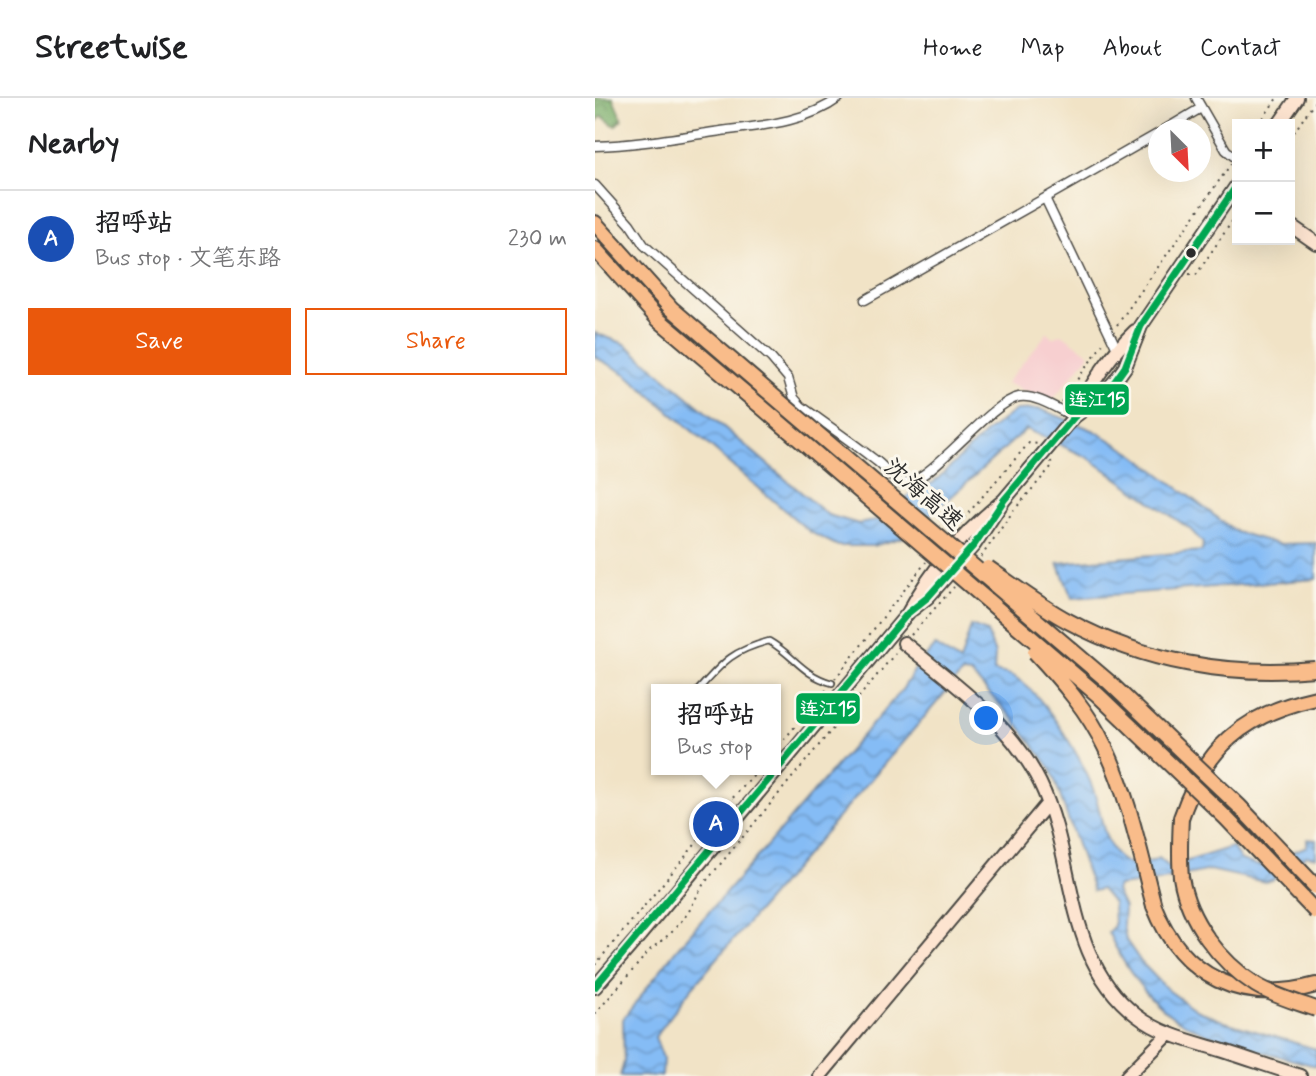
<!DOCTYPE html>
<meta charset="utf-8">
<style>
body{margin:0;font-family:Mynerve,"LXGW WenKai TC",sans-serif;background:#f2f2f2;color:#202124}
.controls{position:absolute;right:21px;top:21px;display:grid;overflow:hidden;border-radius:0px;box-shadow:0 7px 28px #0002}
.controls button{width:63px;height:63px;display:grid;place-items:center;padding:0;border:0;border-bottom:2px solid #e0e0e0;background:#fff;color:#202124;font:35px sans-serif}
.compass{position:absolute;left:553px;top:21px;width:63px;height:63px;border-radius:50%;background:#fff;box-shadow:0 7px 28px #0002;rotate:156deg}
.you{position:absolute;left:392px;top:621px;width:24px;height:24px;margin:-18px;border:5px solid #fff;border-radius:50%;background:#1a73e8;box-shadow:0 0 0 10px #1a73e833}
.badge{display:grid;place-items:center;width:46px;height:46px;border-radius:50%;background:#ea580c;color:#fff;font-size:23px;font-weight:700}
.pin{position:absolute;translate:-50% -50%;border:4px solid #fff;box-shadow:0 2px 7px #0006}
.popup{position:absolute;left:56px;top:586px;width:130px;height:91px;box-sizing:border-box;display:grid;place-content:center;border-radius:0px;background:#fff;filter:drop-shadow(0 2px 5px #0005);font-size:23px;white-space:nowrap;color:#757577}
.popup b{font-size:26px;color:#202124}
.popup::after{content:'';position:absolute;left:50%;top:100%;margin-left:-14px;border:14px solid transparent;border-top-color:#fff}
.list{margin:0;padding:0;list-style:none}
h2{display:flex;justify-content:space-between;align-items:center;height:91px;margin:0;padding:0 28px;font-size:30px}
h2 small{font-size:23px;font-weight:400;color:#757577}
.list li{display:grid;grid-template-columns:46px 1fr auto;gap:21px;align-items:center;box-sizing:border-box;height:98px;padding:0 28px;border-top:2px solid #e0e0e0}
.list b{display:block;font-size:26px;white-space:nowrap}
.list p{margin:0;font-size:23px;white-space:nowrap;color:#757577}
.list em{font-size:23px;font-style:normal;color:#757577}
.actions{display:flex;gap:14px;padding:21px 28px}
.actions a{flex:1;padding:16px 0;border:2px solid #ea580c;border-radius:0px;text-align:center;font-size:24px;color:#ea580c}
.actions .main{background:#ea580c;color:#fff}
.map{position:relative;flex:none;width:721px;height:978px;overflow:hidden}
header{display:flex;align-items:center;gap:42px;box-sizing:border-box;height:98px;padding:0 35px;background:#fff;border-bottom:2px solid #e0e0e0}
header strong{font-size:33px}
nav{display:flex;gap:38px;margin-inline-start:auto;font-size:24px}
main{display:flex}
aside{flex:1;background:#fff}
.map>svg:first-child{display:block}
.built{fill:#f7cfd0}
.forest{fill:url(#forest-crowns);stroke:#526c4a;stroke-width:2}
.water{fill:url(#water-waves);stroke:#587490;stroke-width:2}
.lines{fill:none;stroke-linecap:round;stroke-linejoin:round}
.lane-casing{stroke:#494742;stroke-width:8}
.street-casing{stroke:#494742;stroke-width:11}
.secondary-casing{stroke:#494742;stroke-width:16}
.highway-casing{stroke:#494742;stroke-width:18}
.path{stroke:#494742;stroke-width:2;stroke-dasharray:2 5;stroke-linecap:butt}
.lane{stroke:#fff;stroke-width:4.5}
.street{stroke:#fff;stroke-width:8}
.secondary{stroke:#fde4d0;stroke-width:12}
.highway{stroke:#f9bc8a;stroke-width:14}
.highway-bridge-casing{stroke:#494742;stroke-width:18;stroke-linecap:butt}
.highway-bridge{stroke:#f9bc8a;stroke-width:14}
.bus-1-casing{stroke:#fbf7ec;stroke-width:12}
.bus-1{stroke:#00a651;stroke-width:7}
.bus-dot{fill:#2b2b2b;stroke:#fbf7ec;stroke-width:2.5}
.labels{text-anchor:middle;stroke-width:6;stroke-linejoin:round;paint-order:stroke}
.street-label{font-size:24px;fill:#2b2b2b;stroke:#fbf7ec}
.line-badge{stroke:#fbf7ec;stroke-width:2.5}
.badge-label{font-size:19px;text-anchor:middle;font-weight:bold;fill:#fff}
</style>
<header>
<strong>Streetwise</strong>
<nav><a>Home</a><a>Map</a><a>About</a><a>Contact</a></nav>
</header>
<main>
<aside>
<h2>Nearby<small></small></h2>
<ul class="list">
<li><span class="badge" style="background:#1a4fb4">A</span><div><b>招呼站</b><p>Bus stop · 文笔东路</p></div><em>230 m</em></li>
</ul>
<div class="actions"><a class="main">Save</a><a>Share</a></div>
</aside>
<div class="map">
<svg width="721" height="978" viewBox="0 0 721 978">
<defs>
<pattern id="forest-crowns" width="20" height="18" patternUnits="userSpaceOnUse" patternTransform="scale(1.75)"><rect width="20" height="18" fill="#78ac68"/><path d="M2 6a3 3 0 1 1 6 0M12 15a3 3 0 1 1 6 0" fill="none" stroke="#638c56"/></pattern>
<pattern id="water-waves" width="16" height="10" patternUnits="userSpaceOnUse" patternTransform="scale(1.75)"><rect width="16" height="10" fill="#85bcf5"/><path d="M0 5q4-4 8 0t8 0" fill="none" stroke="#6d99c7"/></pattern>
</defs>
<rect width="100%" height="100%" fill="#fbf7ec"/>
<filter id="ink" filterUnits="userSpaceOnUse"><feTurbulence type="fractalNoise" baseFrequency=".0143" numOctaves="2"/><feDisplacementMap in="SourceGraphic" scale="14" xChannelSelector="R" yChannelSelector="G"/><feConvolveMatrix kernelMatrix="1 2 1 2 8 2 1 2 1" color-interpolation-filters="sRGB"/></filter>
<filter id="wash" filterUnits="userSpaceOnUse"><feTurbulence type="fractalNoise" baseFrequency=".00686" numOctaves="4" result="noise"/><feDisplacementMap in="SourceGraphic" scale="28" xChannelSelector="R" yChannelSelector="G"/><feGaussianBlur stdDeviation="1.57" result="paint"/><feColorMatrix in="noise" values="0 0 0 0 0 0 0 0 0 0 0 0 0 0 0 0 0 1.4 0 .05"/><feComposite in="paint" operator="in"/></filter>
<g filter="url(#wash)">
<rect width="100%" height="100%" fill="#f1e3c6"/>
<path class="built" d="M453,234L457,240L467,236L495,256L456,304L411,285Z"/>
<path class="forest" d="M0,0H18L27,21L20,28L7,18L0,25Z"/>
<path class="water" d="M0,235L30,246L233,417L264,426L288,421L323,389L338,385L393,333L421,312L445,311L500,333L540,357L641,434L684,446L721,445V481L477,500L463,465L607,453L608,445L595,431L492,359L431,331L356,399L309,439L278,448H243L215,434L31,276L0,259Z
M376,528L392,534L400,556L399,573C406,575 415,576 420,579C451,599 491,666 501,700C507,721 508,743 524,760C536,771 552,766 564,760L574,769L637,749L646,762L664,768L712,748V741L721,742V759L712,757L677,782L670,784L615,772L558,784L523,788L521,793L529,810L528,828L531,842L546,864L573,892L601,912L630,924L721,951V968C678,956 615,943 578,919C549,899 528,866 513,834L519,828L518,805L506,791L498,793L456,671L418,620L376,576L367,575L96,891L60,939L68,960L67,978H25L29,964L28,921L81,852L307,592L322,568L340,548L365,564Z"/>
</g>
<g filter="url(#ink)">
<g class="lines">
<defs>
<path id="lane" d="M104,591C129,563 137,553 174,543C200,558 206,576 237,585"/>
<path id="street" d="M601,0L631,52L642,61
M569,32L606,10
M0,48C40,47 79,40 119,34C160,28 209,26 244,0
M0,87L35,126L49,147L176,260L193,280L199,300L206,308C231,326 256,343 280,362C288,367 296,379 304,384C328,396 392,305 424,299C441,296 464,312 479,319
M450,100L564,35
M270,202L450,100L522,251"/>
<path id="secondary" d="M684,26L702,0
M695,127L721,145
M481,314C498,284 515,257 540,233
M318,511L333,499L379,447L409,402L479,319L509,296L520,283L530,269L546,228L642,87
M309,545C359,586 416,625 445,685C482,761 468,861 541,917C564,935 591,942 619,950C648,959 676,969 705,978
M0,889L45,837L313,515C337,470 369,434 409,402
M225,978L453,705
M532,978L574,936"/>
<path id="highway" d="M0,125L76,210L176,296
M0,151L64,222L163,306
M586,720C610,650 648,616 721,600
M559,808C587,880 648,907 721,887"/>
</defs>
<use href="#lane" class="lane-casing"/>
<use href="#street" class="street-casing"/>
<use href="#secondary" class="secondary-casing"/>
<use href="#highway" class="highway-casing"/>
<path class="path" d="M664,26L682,0
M695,40L721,2
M594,176L601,177L642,116
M522,227L636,66
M466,304L510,243
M355,436L434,345L444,346
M386,459L419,412L457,368L456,363
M316,537L359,489
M240,581L331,464
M180,652L232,591
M0,867L99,748L115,724L164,672
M0,916L56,851L76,835L93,815L108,787L303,552"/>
<use href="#lane" class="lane"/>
<use href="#street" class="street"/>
<use href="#secondary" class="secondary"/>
<use href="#highway" class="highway"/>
<defs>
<path id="highway-bridge" d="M176,296L514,584L644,708L721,789
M163,306L503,597L631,720L721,814
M393,470C419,488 445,508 473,523C549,564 635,579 720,571
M440,554C467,583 493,613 510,649C534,699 545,755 559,808
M586,720C585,740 584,759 586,779C593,823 625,864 661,887C679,898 701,904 721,911"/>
</defs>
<use href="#highway-bridge" class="highway-bridge-casing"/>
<use href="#highway-bridge" class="highway-bridge"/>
<defs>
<path id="bus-1" d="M0,889L313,515L333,499L379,447L409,402L479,319L509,296L520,283L530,269L546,228L642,87"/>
</defs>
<use href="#bus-1" class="bus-1-casing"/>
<use href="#bus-1" class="bus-1"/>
</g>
</g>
<circle class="bus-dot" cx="596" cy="155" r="6"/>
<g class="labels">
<g class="street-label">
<text transform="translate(329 396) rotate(41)" y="8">沈海高速</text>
</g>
</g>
<g class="line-badge">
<rect x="469" y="285" width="66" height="33" rx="7" fill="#00a651"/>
<rect x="200" y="594" width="66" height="33" rx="7" fill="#00a651"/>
</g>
<g class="badge-label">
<text x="502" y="308">连江15</text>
<text x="233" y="617">连江15</text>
</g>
</svg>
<div class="controls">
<button>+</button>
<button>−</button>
</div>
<svg class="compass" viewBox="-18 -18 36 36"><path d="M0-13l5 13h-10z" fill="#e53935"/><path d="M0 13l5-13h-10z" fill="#757577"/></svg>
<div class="you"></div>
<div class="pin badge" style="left:121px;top:726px;background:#1a4fb4">A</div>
<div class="popup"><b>招呼站</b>Bus stop</div>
</div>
</main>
